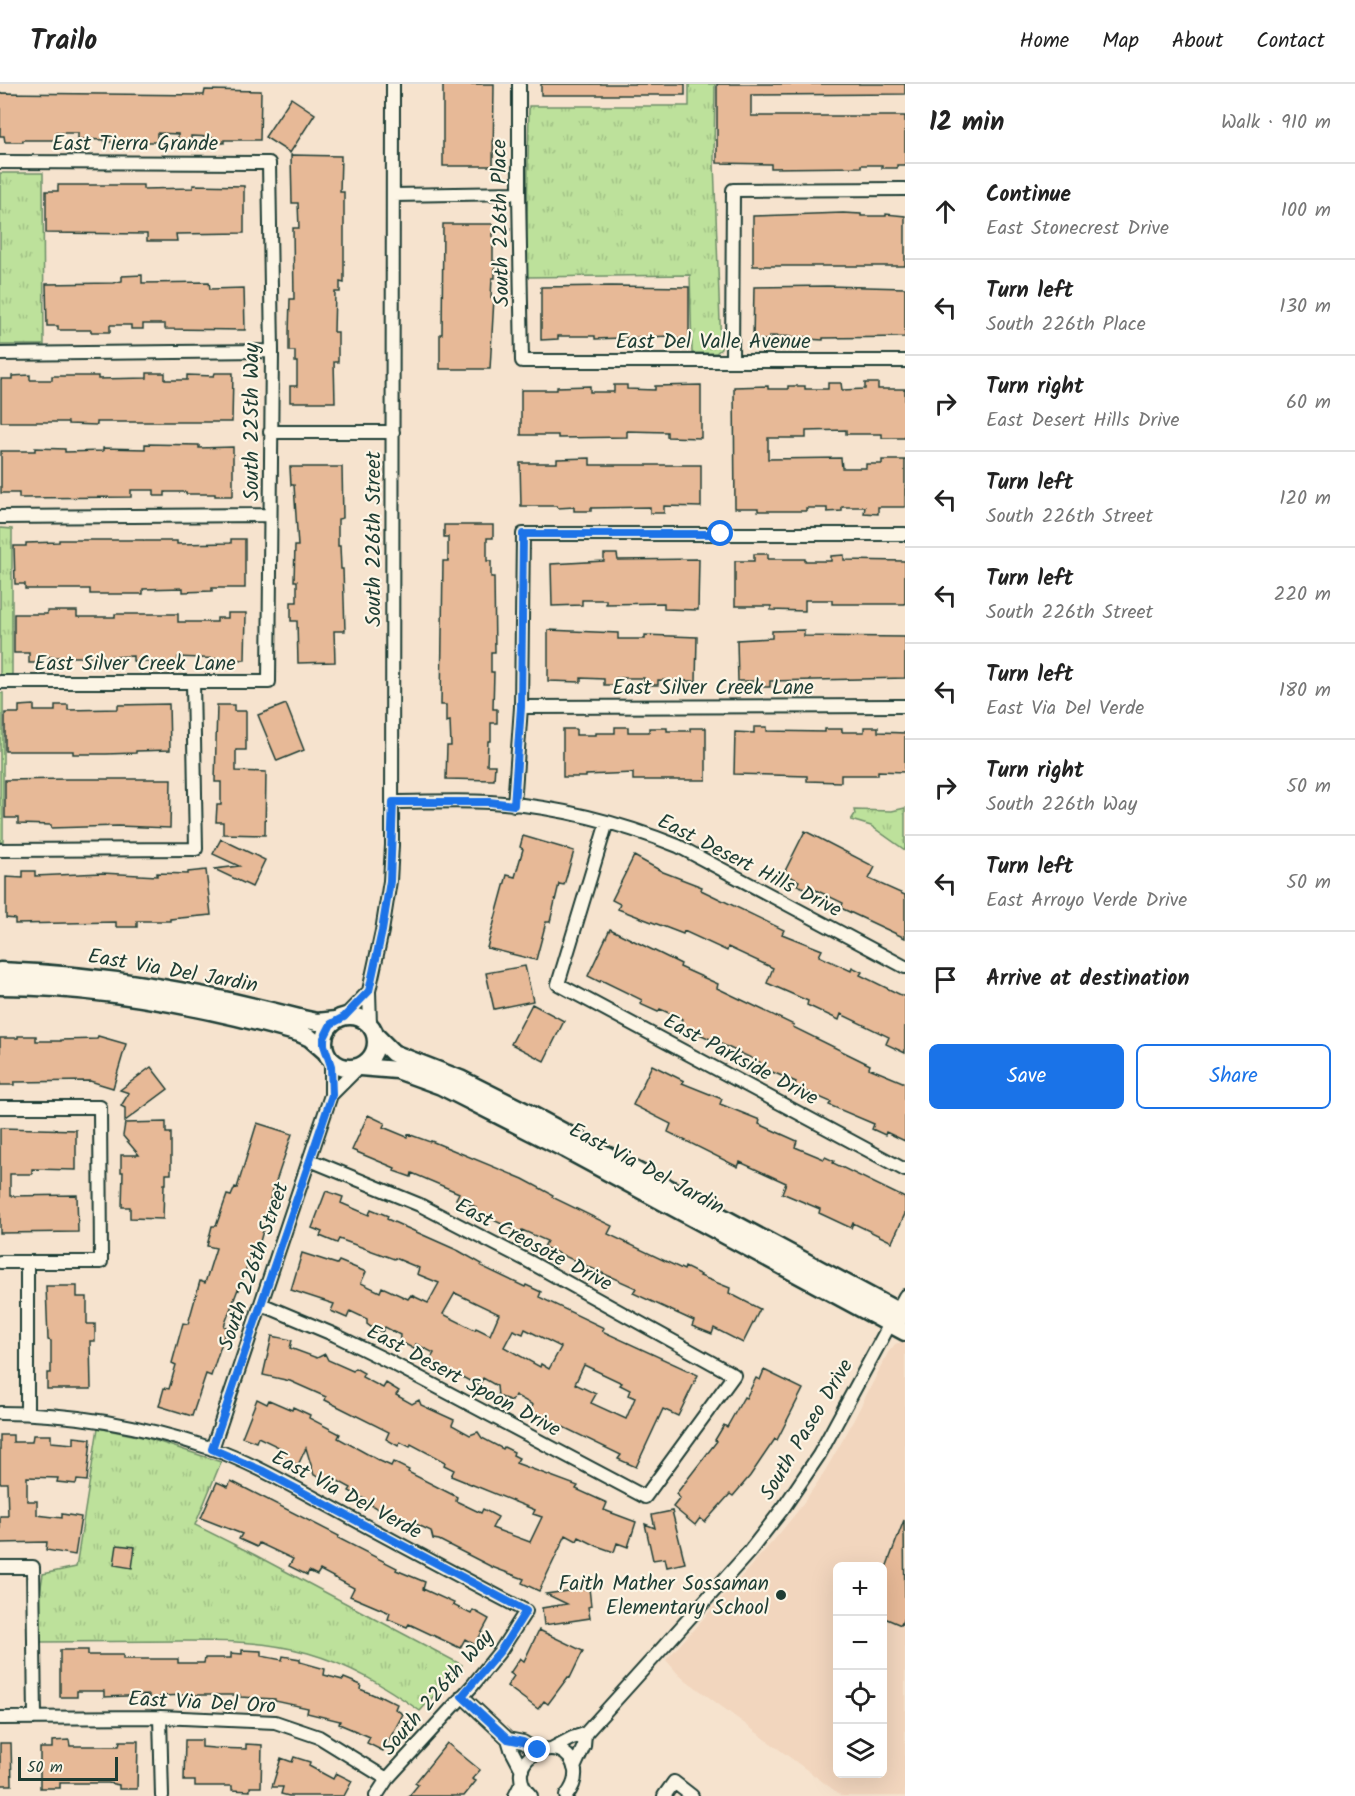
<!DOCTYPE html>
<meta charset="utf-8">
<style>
body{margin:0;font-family:Kalam,sans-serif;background:#f6f6f6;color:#222}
.controls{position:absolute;right:18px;bottom:18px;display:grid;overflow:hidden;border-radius:9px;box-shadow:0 6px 24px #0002}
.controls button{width:54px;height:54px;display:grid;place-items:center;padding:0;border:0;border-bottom:2px solid #e0e0e0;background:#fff;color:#222;font:30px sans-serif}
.scale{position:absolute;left:18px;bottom:15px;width:100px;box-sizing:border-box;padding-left:6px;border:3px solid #1f3d34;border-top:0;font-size:16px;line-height:21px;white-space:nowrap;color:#1f3d34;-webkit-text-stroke:4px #fcf5e5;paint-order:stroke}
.stop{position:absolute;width:18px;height:18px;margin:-14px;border:4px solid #1a73e8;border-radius:50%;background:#fff}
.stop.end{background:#1a73e8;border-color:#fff;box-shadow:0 2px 6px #0008}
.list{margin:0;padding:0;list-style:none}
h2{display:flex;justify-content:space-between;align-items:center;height:78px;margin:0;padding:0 24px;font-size:26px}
h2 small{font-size:20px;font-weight:400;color:#767676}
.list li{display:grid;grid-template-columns:39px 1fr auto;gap:18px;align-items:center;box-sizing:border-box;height:96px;padding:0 24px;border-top:2px solid #e0e0e0}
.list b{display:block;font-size:22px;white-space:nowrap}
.list p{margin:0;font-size:20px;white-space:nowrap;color:#767676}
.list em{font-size:20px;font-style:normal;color:#767676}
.actions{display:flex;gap:12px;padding:18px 24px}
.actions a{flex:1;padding:14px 0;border:2px solid #1a73e8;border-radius:9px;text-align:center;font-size:21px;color:#1a73e8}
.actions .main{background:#1a73e8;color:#fff}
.icon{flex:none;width:33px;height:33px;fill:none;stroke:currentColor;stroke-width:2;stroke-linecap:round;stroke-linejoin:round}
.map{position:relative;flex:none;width:905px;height:1712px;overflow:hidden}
header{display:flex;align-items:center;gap:36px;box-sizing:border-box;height:84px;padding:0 30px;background:#fff;border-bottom:2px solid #e0e0e0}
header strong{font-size:28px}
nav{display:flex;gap:33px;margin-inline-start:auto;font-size:21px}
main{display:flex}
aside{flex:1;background:#fff}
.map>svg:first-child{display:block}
.built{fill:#f2d6be;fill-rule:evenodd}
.park{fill:url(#park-tufts);stroke:#6e8f68;stroke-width:1.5}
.building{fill:#e7b997;stroke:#1f3d34;stroke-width:1.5;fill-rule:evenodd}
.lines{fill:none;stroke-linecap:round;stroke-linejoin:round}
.street-casing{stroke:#1f3d34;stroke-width:16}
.secondary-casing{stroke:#1f3d34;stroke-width:21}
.street{stroke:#fcf5e5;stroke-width:12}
.secondary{stroke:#fcf5e5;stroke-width:16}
.route{stroke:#1a73e8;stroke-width:8}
.poi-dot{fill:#1f3d34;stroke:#fcf5e5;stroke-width:2}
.labels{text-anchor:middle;stroke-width:4.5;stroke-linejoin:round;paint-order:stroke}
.street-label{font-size:21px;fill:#1f3d34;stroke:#fcf5e5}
.poi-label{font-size:21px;fill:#1f3d34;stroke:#fcf5e5;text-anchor:end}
</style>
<header>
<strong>Trailo</strong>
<nav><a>Home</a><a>Map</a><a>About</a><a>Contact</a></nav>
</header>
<main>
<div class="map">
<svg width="905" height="1712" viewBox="0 0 905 1712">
<defs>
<pattern id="park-tufts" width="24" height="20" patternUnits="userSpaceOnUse" patternTransform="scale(1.5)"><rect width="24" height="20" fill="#bde19b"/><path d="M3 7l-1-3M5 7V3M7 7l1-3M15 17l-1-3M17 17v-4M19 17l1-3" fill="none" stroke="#a2c286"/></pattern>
</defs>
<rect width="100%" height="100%" fill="#f6e3ce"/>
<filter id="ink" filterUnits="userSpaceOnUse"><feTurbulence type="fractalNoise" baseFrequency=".0167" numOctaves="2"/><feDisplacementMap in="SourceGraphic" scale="12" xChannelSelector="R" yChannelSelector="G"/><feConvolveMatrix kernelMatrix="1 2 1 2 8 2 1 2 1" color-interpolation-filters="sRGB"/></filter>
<g filter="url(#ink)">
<path class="built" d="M901,1258L905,1259V1712H842L679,1591L666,1576L775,1455L797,1428L822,1392L848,1347L888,1269L895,1260ZM838,1482H882V1690H838Z"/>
<path class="park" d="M689,0H715L714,78L721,265L716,269H692L690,191L526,193L529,22H689Z
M0,89H43L44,261H0Z
M0,444L12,445V592H0Z
M0,609H3V758H0Z
M905,724V766L871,742L851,736L855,730L854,726L892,727Z
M98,1344L147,1354L221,1378L195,1441L255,1471L462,1581L420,1627C385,1602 350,1581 308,1569C267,1557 223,1557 181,1557C134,1557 87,1558 40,1558V1509L43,1490L76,1483Z"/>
<path class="building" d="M443,0H494L493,82H443Z
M541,0H685V11H541Z
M717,0H905V10L751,11V32H905V81H897V84H882V81H861V83L771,84V80L717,79Z
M205,6L261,7L260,56H224V59H213V53L191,52V57H178V50L157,49V58H105V56L78,55V49H56V56H23V58H5L4,52H0V9L204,11Z
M291,14L315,30L290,69L265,53Z
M291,71L341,72L340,108H344V199L340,198V208H335L334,248H338V278H334L335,318H290V302H297V278H295V267H289V249L290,215H294L293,144H299L298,119H292Z
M58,101H143V105L193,104V101L244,102V149L176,150L177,157H147V150L46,149V107H58Z
M843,129L861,130V132H886V130L905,132V182H753V132Z
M443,140H493V177H495V194H492L491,214H494L490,285H440V250H442Z
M142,191V199L209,198L210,205L244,204L245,246L165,245V240H143V245H131V241H110V248H91V246H58V242H47L46,200L113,199L122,197V192Z
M611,202L689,203V255H672V252L595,255V252H558V255L541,256V203Z
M827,202L905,204V253L823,254V256L807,255V253L769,252V256H753L754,203Z
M147,289H165V296H187V291L214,292L215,289H233L232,338H97V341L68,340V338H1V295H12V292L30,291V296H52V292H98V295L147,294Z
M828,299H841L842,306L865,305V299H878V305H905V354H882V350H846V346L806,347V354H768V375L841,374L842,384H866V380H882V376H905V423H878V430L864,429L865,423H842V427L827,428V424H806V427H758V424H735L734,303L768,302V305H788V302H805V305H828Z
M614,301H627V305L655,306V302L701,301V354L667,353V348L627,347V353L558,354V351H521V306H557V303L590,302V308H614Z
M145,360L199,361V364L233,363V412H215V410H186V408H165V412H154V406H131V413L19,414V409H1V367H35V364L65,365V368L103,367V364L145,365Z
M590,374V381H701V423L664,422V429H650V423L591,424V427H574V423L558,424L557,422H521L520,379H557V375Z
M290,383H342L343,434L338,435V462H340L341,485H343L345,547H334L335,578L298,579L297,537H291V518H297V497H294L295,462H298L294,401H291Z
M444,441H493V454H487V477H491V493H494L495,568H491V588H494L493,625H497V639H491V657H488L487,681H495L494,696L446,695L447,662H451L450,637L446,638V621H441L443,477H448V453H444Z
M231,455H245V504H212V507L183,508V504L143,505V510H90V505H25V500H15L14,462H26V459L59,458V456H144V457H177V460L231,459Z
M604,470H617L618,476L699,475L698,526L664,525V519L606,520V516H582V521L552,522L551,480L604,477Z
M754,470H768V475H805V477H831V472L844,471V476L905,477V520H832V516H805V527L771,526V522H735V477H754Z
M47,527H77V533H115V530H178V538H217V534H228V529H246L245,576L178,573V579H161V577H133V572L111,573V578H93V573H43V579H29V569H14V530H47Z
M548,546L618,549V555H645V551L697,553L696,597L658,596V601H644V594H617V601H604V595L581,594V598L548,597Z
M804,546V552L905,553V594L770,597V603H759V597H738L737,556L772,554V547Z
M169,620L170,666L136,667V669L106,670H73V667H5V629H19V622L34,621V627H55V621H68V626L118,625V621Z
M286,620L304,666L277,677L258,631Z
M217,621H234V627H246V666H236V687L266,688L265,751L223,750V738H216L217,721H221V698H215Z
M615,643H628V648H649V644H667V647H690V644H706V696H633V689L586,691V693H563V645H576V651H596V649H615Z
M754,643H767V647L825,648V645H842V648H864V643H878V648L905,649V688L878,687V691H841V698L807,697V692L734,690L735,648L754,649Z
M68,695H171L170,744L118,742L51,744V741L18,740V734H5V696Z
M805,747L875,783L869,795L905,811V854L841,824L843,819L816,806L815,809L797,801L799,797L784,789Z
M523,752L574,767L564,801L559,800L550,838H546L536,876L487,864L507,791L515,793L523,765L520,763Z
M221,755L265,776L252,803L214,785L239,782L213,770Z
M634,772L663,788L702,803L701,806L784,846L782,850L822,866L819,872L851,887L852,883L862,888L860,891L905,913V969L886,960L889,953L841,930L839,936L807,921L808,917L767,899L773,884L728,863L727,867L684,847L683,850L618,825L620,820L612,816Z
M206,786L211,831L170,835V837H137V843H116V838L15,840V835L6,834V793L23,794V787H35V792L102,789L157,792V789L188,790V788Z
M610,845L681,880L680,883L718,900L717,904L794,941L793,943L870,981L869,984L905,999V1057L886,1048L885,1051L872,1045L874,1040L829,1021L831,1018L794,1002L796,998L758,982L760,978L680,941L682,935L660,925L658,928L640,920L642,916L601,896L600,898L588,892Z
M525,882L533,917L494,925L486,889Z
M532,920L564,937L544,977L511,960Z
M18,952H36V957H61V956L97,955L98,952L126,960L113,1004L90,997L14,998V1001H0V954H18Z
M652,981L684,997L682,999L722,1015L720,1020L760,1036L759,1040L797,1057L795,1063L824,1075L825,1073L834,1077L833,1079L905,1114V1130L892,1158L853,1139L851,1144L819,1129L820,1125L782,1109L786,1099L740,1078L738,1083L668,1048L671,1040L633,1021Z
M151,983L168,1005L125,1037V1024L121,1022L129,1009L120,1006Z
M368,1031L385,1039L383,1043L407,1053L408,1050L430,1058L431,1057L523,1095L553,1111L552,1113L612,1142L608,1150L684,1186L685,1183L701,1191L700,1192L730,1204L729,1209L760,1225L743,1259L714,1244L712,1250L692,1242L694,1237L633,1209L636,1204L544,1163L547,1157L522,1146L521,1149L474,1127L476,1123L456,1115L459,1109L412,1089L411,1093L394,1087L395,1084L352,1066Z
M166,1038V1049H171V1090H166V1100H164L163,1135L130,1134V1123H122L123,1088H121V1071H139L123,1052L125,1039Z
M257,1039L292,1050L270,1115L274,1117L268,1133L267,1132L258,1165L253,1164L239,1206L238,1205L224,1242L227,1243L211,1292L206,1290L192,1332L159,1322L164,1304L169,1305L176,1281L172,1279L183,1239L188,1240L200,1197L205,1199L216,1164L207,1162L212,1142H216L227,1111L231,1112L235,1103L237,1104Z
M0,1044L76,1046V1086L32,1085V1090H10V1112L77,1111L78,1148L0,1149Z
M326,1107L343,1113L341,1119L369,1131L371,1125L388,1132L387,1135L459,1167L482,1180L481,1182L525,1203L526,1201L541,1208L539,1213L604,1244L602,1247L698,1291L678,1332L663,1325L636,1383L618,1375L621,1371L530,1327L533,1321L515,1311L512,1317L498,1312L497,1302L483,1294L479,1302L430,1276L434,1269L416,1260L414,1265L405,1260L399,1261L400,1251L385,1243L382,1248L371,1243L367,1240V1235L350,1227L347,1234L331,1227L334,1220L291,1206L302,1169L337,1180L339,1177L366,1188L361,1199L380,1208L382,1203L408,1215L411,1211L428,1219L439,1199L417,1190L419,1184L395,1174L394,1175L339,1155L337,1159L320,1152L322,1148L312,1144ZM455,1209L499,1230L490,1251L476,1244L475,1246L443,1230ZM525,1245L561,1263L549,1285L541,1280L540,1283L504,1263L513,1246L523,1250ZM584,1281L622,1299L620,1301L630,1306L628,1311L635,1314L626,1335L591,1319L596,1310L575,1300Z
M46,1202H77V1213H87V1240H95V1257H90L91,1305H47V1289H51V1257L48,1256Z
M272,1252L292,1256L290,1264L317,1274L325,1270L328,1276L353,1287L355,1284L364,1289L362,1293L383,1304L386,1299L399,1307L396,1311L412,1320L419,1316L421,1321L454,1336L452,1341L470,1351L478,1348L482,1354L503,1365L504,1363L514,1368L513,1371L519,1374L516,1379L578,1402L576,1405L607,1419L604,1426L636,1438L628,1463L617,1459L614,1468L597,1462L579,1453L577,1457L566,1451L539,1507L522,1499L524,1495L492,1483L439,1456L433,1455L431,1447L416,1440L414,1444L401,1437L403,1435L382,1424L381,1427L371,1421L372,1419L349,1407L351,1404L329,1392L328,1396L314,1391L306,1364L298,1381L281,1374L285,1366L258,1353L256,1358L242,1353L257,1315L267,1320L269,1316L292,1326L293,1323L310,1331L309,1334L340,1350L338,1354L380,1377L391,1382L393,1378L409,1386L408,1388L457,1413L456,1417L481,1429L483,1425L498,1433L492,1444L530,1458L542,1433L533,1430L535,1426L451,1392L454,1386L444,1381L445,1378L411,1360L410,1363L400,1358L398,1362L386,1355L389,1348L325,1316L326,1313L290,1297L263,1291Z
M764,1286L803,1305L777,1356L775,1355L750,1392L733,1412L730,1410L705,1438L700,1434L695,1441L673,1423L680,1414L676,1410L717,1357L715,1356L724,1341L727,1343L744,1313L746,1314L756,1294L760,1296Z
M0,1351H13V1358H32L33,1351H51V1358L74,1360V1353L91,1355L87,1397L77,1396L76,1400L57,1398L58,1394L27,1393V1417H37V1431L62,1434V1430L81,1433L75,1471L46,1466L47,1458L0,1459V1432H8L7,1399H0Z
M231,1397L339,1452L338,1454L397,1484L396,1486L425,1498L423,1505L454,1519L453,1521L471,1530L473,1526L489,1535L475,1561L465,1555L460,1564L409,1540L407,1543L388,1535L390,1529L350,1512L354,1504L320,1486L317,1491L309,1487L307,1491L289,1482L293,1475L259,1459L257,1463L239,1455L242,1450L201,1434L217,1398L228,1403Z
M672,1427L685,1479L667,1483L665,1474L653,1476L645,1440L655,1444L652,1431Z
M904,1436L905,1531L901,1541L882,1533V1482L886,1484Z
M117,1461L135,1463L132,1484L114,1481Z
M589,1504L591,1522L588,1523L590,1534L544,1541L542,1524L567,1520L546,1510Z
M539,1546L583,1567L570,1594L568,1593L548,1620L544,1617L538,1625L507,1602L514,1592L510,1589L520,1574L524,1577Z
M60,1566H88V1571H123V1575H178V1579H204L205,1574H231V1569L242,1570V1566L261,1567V1572L282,1576L283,1572L300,1575V1578L325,1585L324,1591L343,1596L344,1594L361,1601L360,1605L379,1613V1611L397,1620L395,1625L403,1630L383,1667L367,1659L370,1653L339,1640L340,1637L307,1629L308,1624L275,1617V1615L240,1613V1611H190L160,1612V1614L149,1615V1611L104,1613V1607H77V1613H60Z
M69,1656L70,1662H119L120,1657H138L137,1705H119V1701L108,1699H60V1704H40V1664H52V1657Z
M185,1656H202V1663L214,1664L246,1665V1660L262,1661L261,1703H250V1707L232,1706V1702H195V1697H184Z
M0,1659H11L12,1701H0Z
M447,1659L480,1686L472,1695L476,1697L464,1712H409L418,1701L415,1699Z
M294,1673L310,1678L309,1682L333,1695L336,1689L352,1697L344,1712H289L281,1710L283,1703H272L281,1674L292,1678Z"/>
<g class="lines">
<defs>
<path id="street" d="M519,0V109L522,277H905
M0,78L269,79L272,267L269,598H0
M393,111L519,109
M0,270L272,267
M732,277L733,106L905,105
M270,348H393
M0,433L270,431
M521,623L905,622
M393,718C425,718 458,716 490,718C555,722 618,738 678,762L905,883
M514,721L521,623L523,450H905
M607,738L558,900L905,1086
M0,766L196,765L193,598
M344,933L369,907
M370,941L369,907L382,847L390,797L392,761L393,0
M331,1011L359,983
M0,1023H100L101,1178H0
M27,1178V1329
M261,1220L335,1251L392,1279L645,1413L734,1291L528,1177L420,1121L310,1076
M0,1329C73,1329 140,1341 210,1364C253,1379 293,1403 333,1424C397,1459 461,1493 526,1527L501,1566L472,1602L387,1695L376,1712
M212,1365L331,1011V982L328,971
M0,1483H33L35,1633
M462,1612L508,1655L523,1658L538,1667
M160,1633L162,1712
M0,1634L160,1633L275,1638L319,1653L387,1695
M508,1655L511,1665L522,1686
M551,1665L572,1654L585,1650L749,1468L784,1423L819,1371L905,1212
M574,1684L584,1662L585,1650
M515,1712L522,1698
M531,1712C495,1676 566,1641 575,1687C576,1697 572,1705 566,1712
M664,1712L674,1698L692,1712"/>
<path id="secondary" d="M0,887C107,891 200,908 303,935L317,938L336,936
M0,902C100,902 202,922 299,949L310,954L326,968
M324 958a26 26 0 1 1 52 0a26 26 0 1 1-52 0Z
M376,952L393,969L460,995L528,1029L905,1231
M360,983L397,986L441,1002L565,1065L905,1248"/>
</defs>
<use href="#street" class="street-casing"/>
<use href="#secondary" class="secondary-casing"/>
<use href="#street" class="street"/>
<use href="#secondary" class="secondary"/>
</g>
</g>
<g class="lines" filter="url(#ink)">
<path class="route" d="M538,1666L523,1658L508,1655L462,1612L501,1566L526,1527L263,1387L212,1365L332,1011L331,982L324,961V954L331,940L344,933L369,907L382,847L390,797L393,718H489L514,721L521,623L523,450H721"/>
</g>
<circle class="poi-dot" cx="781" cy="1511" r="6"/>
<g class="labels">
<g class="street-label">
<text x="135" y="66">East Tierra Grande</text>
<text transform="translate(500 139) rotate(-91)" y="7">South 226th Place</text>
<text x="713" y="264">East Del Valle Avenue</text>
<text transform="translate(251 338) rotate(-90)" y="7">South 225th Way</text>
<text transform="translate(373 455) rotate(-90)" y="7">South 226th Street</text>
<text x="135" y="586">East Silver Creek Lane</text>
<text x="713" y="610">East Silver Creek Lane</text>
<text transform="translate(750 781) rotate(27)" y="7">East Desert Hills Drive</text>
<text transform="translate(173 886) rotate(10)" y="7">East Via Del Jardin</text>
<text transform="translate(741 975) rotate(28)" y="7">East Parkside Drive</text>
<text transform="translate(647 1084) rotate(28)" y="7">East Via Del Jardin</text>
<text transform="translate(534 1160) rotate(28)" y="7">East Creosote Drive</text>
<text transform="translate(253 1182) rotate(-71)" y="7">South 226th Street</text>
<text transform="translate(464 1296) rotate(28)" y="7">East Desert Spoon Drive</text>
<text transform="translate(806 1345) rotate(-59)" y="7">South Paseo Drive</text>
<text transform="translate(347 1410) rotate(28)" y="7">East Via Del Verde</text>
<text transform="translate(437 1608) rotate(-49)" y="7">South 226th Way</text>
<text transform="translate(202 1618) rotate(3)" y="7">East Via Del Oro</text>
</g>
<g class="poi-label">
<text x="769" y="1506">Faith Mather Sossaman<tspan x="769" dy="24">Elementary School</tspan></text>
</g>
</g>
</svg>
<div class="controls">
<button>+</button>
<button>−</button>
<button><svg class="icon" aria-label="locate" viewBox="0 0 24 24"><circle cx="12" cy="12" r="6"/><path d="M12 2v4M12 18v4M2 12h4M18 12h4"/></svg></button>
<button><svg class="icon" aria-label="layers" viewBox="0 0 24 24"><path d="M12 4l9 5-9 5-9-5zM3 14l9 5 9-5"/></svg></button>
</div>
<div class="scale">50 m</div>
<div class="stop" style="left:721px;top:450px"></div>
<div class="stop end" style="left:538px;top:1666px"></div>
</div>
<aside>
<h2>12 min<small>Walk · 910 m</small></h2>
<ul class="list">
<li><svg class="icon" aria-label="ahead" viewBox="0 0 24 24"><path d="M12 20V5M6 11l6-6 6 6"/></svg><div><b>Continue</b><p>East Stonecrest Drive</p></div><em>100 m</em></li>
<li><svg class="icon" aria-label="left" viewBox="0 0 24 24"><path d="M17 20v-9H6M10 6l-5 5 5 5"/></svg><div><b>Turn left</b><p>South 226th Place</p></div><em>130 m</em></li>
<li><svg class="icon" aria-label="right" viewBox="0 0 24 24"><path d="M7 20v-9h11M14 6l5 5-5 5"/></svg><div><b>Turn right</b><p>East Desert Hills Drive</p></div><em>60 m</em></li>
<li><svg class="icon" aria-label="left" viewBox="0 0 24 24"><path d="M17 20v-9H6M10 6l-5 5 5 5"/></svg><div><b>Turn left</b><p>South 226th Street</p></div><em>120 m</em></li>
<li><svg class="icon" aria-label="left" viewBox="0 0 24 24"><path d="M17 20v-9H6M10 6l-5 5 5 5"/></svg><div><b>Turn left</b><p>South 226th Street</p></div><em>220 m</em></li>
<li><svg class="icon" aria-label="left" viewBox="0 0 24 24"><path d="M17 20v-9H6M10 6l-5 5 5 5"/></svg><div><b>Turn left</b><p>East Via Del Verde</p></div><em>180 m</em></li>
<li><svg class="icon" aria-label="right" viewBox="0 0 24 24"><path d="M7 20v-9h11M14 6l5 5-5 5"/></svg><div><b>Turn right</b><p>South 226th Way</p></div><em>50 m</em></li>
<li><svg class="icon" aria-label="left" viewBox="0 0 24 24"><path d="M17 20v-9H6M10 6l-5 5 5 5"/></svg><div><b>Turn left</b><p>East Arroyo Verde Drive</p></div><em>50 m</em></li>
<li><svg class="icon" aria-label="arrive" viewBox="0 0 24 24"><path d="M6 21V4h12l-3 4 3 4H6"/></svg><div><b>Arrive at destination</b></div></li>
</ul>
<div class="actions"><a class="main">Save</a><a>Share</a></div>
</aside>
</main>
